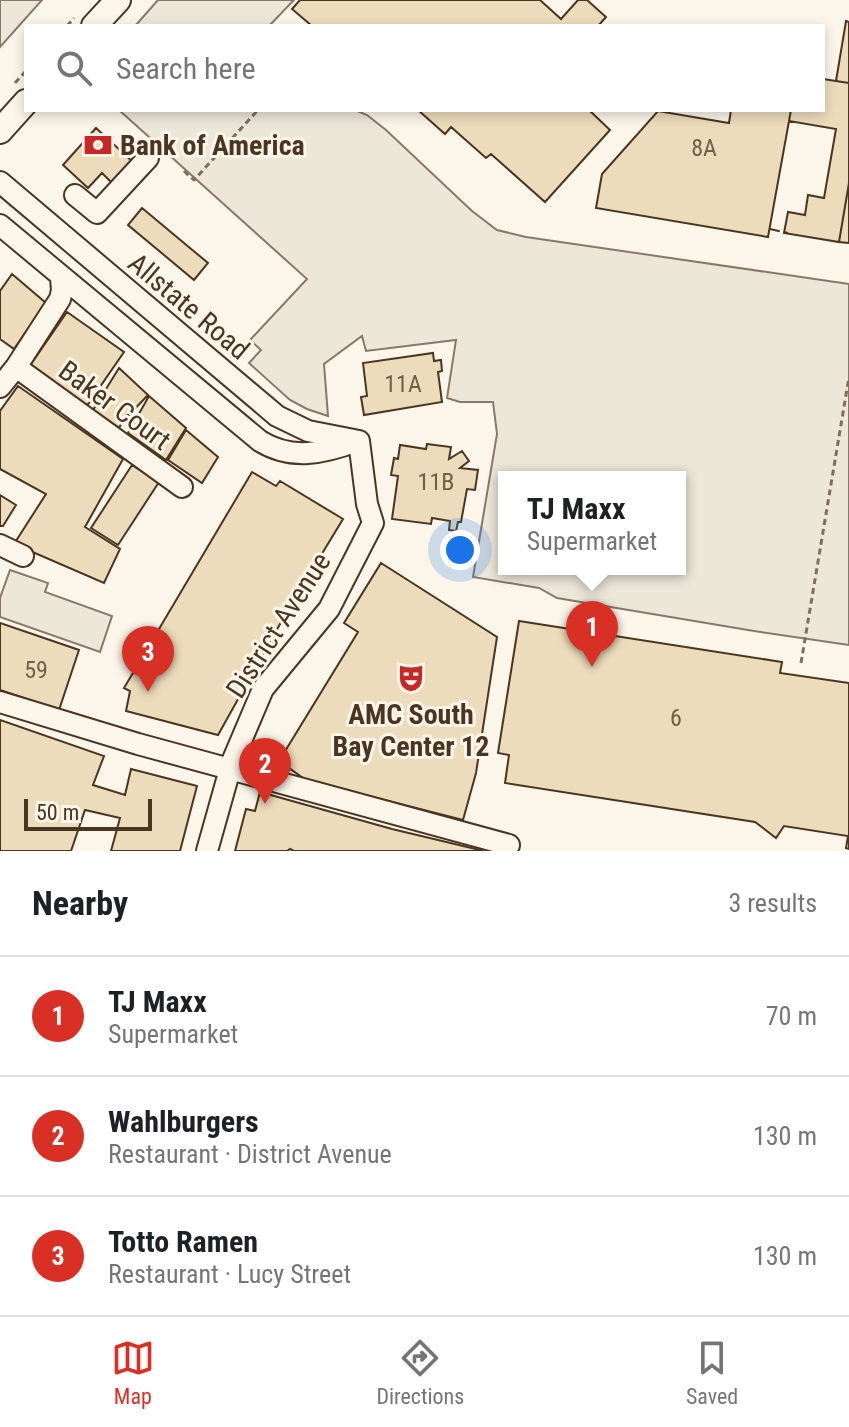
<!DOCTYPE html>
<meta charset="utf-8">
<style>
body{margin:0;font-family:"Roboto Condensed",sans-serif;background:#f2f2f2;color:#202124}
.scale{position:absolute;left:24px;bottom:20px;width:128px;box-sizing:border-box;padding-left:8px;border:4px solid #4a3520;border-top:0;font-size:22px;line-height:28px;white-space:nowrap;color:#4a3520;-webkit-text-stroke:6px #fbf6e9;paint-order:stroke}
.you{position:absolute;left:460px;top:550px;width:28px;height:28px;margin:-20px;border:6px solid #fff;border-radius:50%;background:#1a73e8;box-shadow:0 0 0 12px #1a73e833}
.badge{display:grid;place-items:center;width:52px;height:52px;border-radius:50%;background:#d93025;color:#fff;font-size:26px;font-weight:700}
.pin{position:absolute;translate:-50% -66px;filter:drop-shadow(0 2px 4px #0008)}
.pin::after{content:'';position:absolute;top:42px;width:28px;height:24px;background:inherit;clip-path:polygon(0 0,100% 0,50% 100%)}
.popup{position:absolute;left:498px;top:471px;width:188px;height:104px;box-sizing:border-box;display:grid;place-content:center;border-radius:0px;background:#fff;filter:drop-shadow(0 2px 6px #0005);font-size:26px;white-space:nowrap;color:#757577}
.popup b{font-size:30px;color:#202124}
.popup::after{content:'';position:absolute;left:50%;top:100%;margin-left:-16px;border:16px solid transparent;border-top-color:#fff}
.list{margin:0;padding:0;list-style:none}
h2{display:flex;justify-content:space-between;align-items:center;height:104px;margin:0;padding:0 32px;font-size:34px}
h2 small{font-size:26px;font-weight:400;color:#757577}
.list li{display:grid;grid-template-columns:52px 1fr auto;gap:24px;align-items:center;box-sizing:border-box;height:120px;padding:0 32px;border-top:2px solid #e0e0e0}
.list b{display:block;font-size:30px;white-space:nowrap}
.list p{margin:0;font-size:26px;white-space:nowrap;color:#757577}
.list em{font-size:26px;font-style:normal;color:#757577}
.icon{flex:none;width:44px;height:44px;fill:none;stroke:currentColor;stroke-width:2;stroke-linecap:round;stroke-linejoin:round}
.map{position:relative;flex:none;width:849px;height:851px;overflow:hidden}
.search{position:absolute;background:#fff;box-shadow:0 4px 12px #0003;left:24px;right:24px;top:24px;height:88px;display:flex;align-items:center;gap:20px;box-sizing:border-box;padding:0 28px;border-radius:0px;color:#757577;font-size:30px}
.sheet{height:464px;background:#fff}
nav{display:flex;justify-content:space-around;align-items:center;box-sizing:border-box;height:112px;border-top:2px solid #e0e0e0;background:#fff;font-size:22px;color:#757577}
nav a{display:grid;justify-items:center;gap:4px}
nav .on{color:#d93025}
.map>svg:first-child{display:block}
.parking{fill:#ede7d9;stroke:#887966;stroke-width:2;fill-rule:evenodd}
.building{fill:#ecdcbc;stroke:#4a3520;stroke-width:2}
.lines{fill:none;stroke-linecap:round;stroke-linejoin:round}
.minor-casing{stroke:#4a3520;stroke-width:24}
.major-casing{stroke:#4a3520;stroke-width:28}
.path{stroke:#7f6f5c;stroke-width:3;stroke-dasharray:6 4;stroke-linecap:butt}
.minor{stroke:#fbf6e9;stroke-width:20}
.major{stroke:#fbf6e9;stroke-width:24}
.fence{stroke:#4a3520;stroke-width:2;stroke-dasharray:10 4;stroke-linecap:butt}
.labels{text-anchor:middle;stroke-width:6;stroke-linejoin:round;paint-order:stroke}
.number-label{font-size:24px;fill:#725f47}
.poi-label{font-size:28px;font-weight:bold;fill:#4a3520;stroke:#fbf6e9;text-anchor:start}
.street-label{font-size:28px;fill:#4a3520;stroke:#fbf6e9}
</style>
<div class="map">
<svg width="849" height="851" viewBox="0 0 849 851">
<rect width="100%" height="100%" fill="#fbf6e9"/>
<path class="parking" d="M0,0H42L0,47Z
M158,0H294L269,26H135Z
M119,110H355L367,115L386,130L472,211L497,230L526,237L849,284V645L754,631L557,598L539,588L473,577L497,434L493,402H460L447,398L456,340L366,351L362,336L324,364L328,416L307,409L290,400L249,363L261,350L250,340L307,279ZM504,477H680V569H504Z
M10,570L48,583L45,592L112,616L100,652L0,617V598Z"/>
<path class="building" d="M300,0H540L561,19L578,0H587L606,17L598,26H312L292,9Z
M846,21L849,22V83L836,81Z
M823,79L849,83V183L839,242L784,233L788,212L805,215L808,195L824,198L836,129L789,121L791,110H823Z
M418,110H589L610,130L545,202L491,154L486,158L451,127L445,134Z
M731,110H791L768,237L596,208L602,174L658,111L729,123Z
M96,128L134,163L114,185L102,173L88,188L63,165Z
M849,183V243L839,242Z
M142,208L208,263L194,280L128,225Z
M12,274L46,303L14,349L0,339V291Z
M67,312L124,352L86,407L29,367Z
M433,353L434,361L441,360L442,371L438,372L442,402L364,415L361,397L367,396L363,363Z
M119,368L148,395L129,415H126L119,428L93,410Z
M18,386L123,459L85,527L120,549L104,583L14,544L46,494L0,469V411Z
M149,396L186,428L166,460L128,433Z
M186,430L218,457L202,483L168,460Z
M427,444L451,447L449,459L462,451L469,461L460,468L478,470L475,490L467,489L461,522H458L456,531L449,530L450,521L432,518L431,524L392,519L398,476L391,475L394,458L398,459L400,445L426,449Z
M132,465L159,482L118,545L91,528Z
M252,472L276,486L280,481L343,519L289,608L218,735L126,711L130,691L124,688Z
M0,495L16,505L3,526H0Z
M381,563L497,637L476,773L463,820L306,780L279,761L358,632L344,623Z
M519,621L782,662L780,673L849,683V849L846,848L848,836L784,826L776,838L755,822L505,783L509,755L498,753Z
M0,623L79,650L59,710L0,690Z
M0,720L104,756L93,785L125,795L131,769L197,786L180,851H111L120,818L85,810L71,851H0Z
M260,792L392,829L484,851H294L290,849L287,851H235L246,809L255,811Z"/>
<g class="lines">
<defs>
<path id="minor" d="M0,182L277,416L308,431L359,441
M75,195L97,213L148,158
M0,225L260,441C292,461 324,453 357,441
M16,367L182,487
M0,387L16,367L60,299L62,290L61,278
M0,545L23,556
M0,702L138,744L509,845
M207,851L232,762L263,689L329,609L373,523L367,504L359,441"/>
<path id="major" d="M94,26L118,0
M0,131L26,102"/>
</defs>
<use href="#minor" class="minor-casing"/>
<use href="#major" class="major-casing"/>
<path class="path" d="M67,26L74,18
M15,83L26,71
M184,171L194,180L258,110
M801,663L849,377"/>
<use href="#minor" class="minor"/>
<use href="#major" class="major"/>
<path class="fence" d="M770,229L788,233"/>
</g>
<defs>
<symbol id="bank-bare" viewBox="-9 -9 18 18"><path d="M-6-4H6V4H-6ZM0-2.3a2.3 2.3 0 1 0 0 4.6a2.3 2.3 0 1 0 0-4.6Z" fill="#c62828" stroke="#fbf6e9" stroke-width="2.5" paint-order="stroke"/></symbol>
<symbol id="theatre-bare" viewBox="-9 -9 18 18"><path d="M-5-5.5Q0-4 5-5.5V0Q5 5 0 6Q-5 5-5 0ZM-3.3-2.5H-1v1.5H-3.3ZM1-2.5H3.3v1.5H1ZM-2.8 1Q0 5.5 2.8 1Z" fill="#c62828" stroke="#fbf6e9" stroke-width="2.5" paint-order="stroke"/></symbol>
</defs>
<g fill-rule="evenodd">
<use href="#bank-bare" x="78" y="125" width="40" height="40"/>
<use href="#theatre-bare" x="391" y="658" width="40" height="40"/>
</g>
<g class="labels">
<g class="number-label">
<text x="704" y="156">8A</text>
<text x="403" y="392">11A</text>
<text x="436" y="490">11B</text>
<text x="36" y="678">59</text>
<text x="676" y="726">6</text>
</g>
<g class="poi-label">
<text x="120" y="155">Bank of America</text>
<text x="411" y="724" text-anchor="middle">AMC South<tspan x="411" dy="32">Bay Center 12</tspan></text>
</g>
<g class="street-label">
<text transform="translate(189 306) rotate(40)" y="10">Allstate Road</text>
<text transform="translate(115 405) rotate(36)" y="10">Baker Court</text>
<text transform="translate(278 625) rotate(-57)" y="10">District Avenue</text>
</g>
</g>
</svg>
<div class="scale">50 m</div>
<div class="you"></div>
<div class="pin badge" style="left:592px;top:667px">1</div>
<div class="popup"><b>TJ Maxx</b>Supermarket</div>
<div class="pin badge" style="left:265px;top:804px">2</div>
<div class="pin badge" style="left:148px;top:692px">3</div>
<div class="search"><svg class="icon" aria-label="search" viewBox="0 0 24 24"><circle cx="10" cy="10" r="6"/><path d="M15 15l6 6"/></svg>Search here</div>
</div>
<section class="sheet">
<h2>Nearby<small>3 results</small></h2>
<ul class="list">
<li><span class="badge">1</span><div><b>TJ Maxx</b><p>Supermarket</p></div><em>70 m</em></li>
<li><span class="badge">2</span><div><b>Wahlburgers</b><p>Restaurant · District Avenue</p></div><em>130 m</em></li>
<li><span class="badge">3</span><div><b>Totto Ramen</b><p>Restaurant · Lucy Street</p></div><em>130 m</em></li>
</ul>
</section>
<nav>
<a class="on"><svg class="icon" aria-label="map" viewBox="0 0 24 24"><path d="M3 6l6-2 6 2 6-2v14l-6 2-6-2-6 2zM9 4v14M15 6v14"/></svg>Map</a>
<a><svg class="icon" aria-label="directions" viewBox="0 0 24 24"><path d="M12 3l9 9-9 9-9-9zM9 14v-3h6M13 9l2 2-2 2"/></svg>Directions</a>
<a><svg class="icon" aria-label="saved" viewBox="0 0 24 24"><path d="M7 4h10v16l-5-4-5 4z"/></svg>Saved</a>
</nav>
